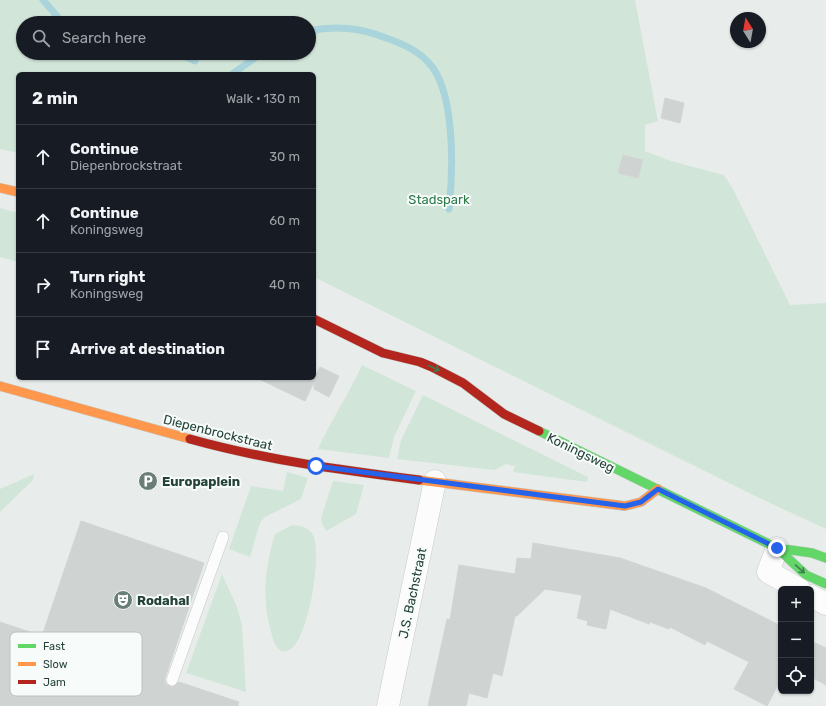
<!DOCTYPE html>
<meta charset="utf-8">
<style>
body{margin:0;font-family:Rubik,sans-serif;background:#20242c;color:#f1f3f6}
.controls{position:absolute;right:12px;bottom:12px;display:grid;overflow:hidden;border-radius:6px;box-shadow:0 1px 3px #0004}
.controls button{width:36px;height:36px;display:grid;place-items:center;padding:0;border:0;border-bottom:1px solid #363941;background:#171b24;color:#f1f3f6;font:20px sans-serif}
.compass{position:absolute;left:730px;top:12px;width:36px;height:36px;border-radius:50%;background:#171b24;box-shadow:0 1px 3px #0004;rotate:349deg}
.stop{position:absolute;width:12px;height:12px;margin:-9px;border:3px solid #2563eb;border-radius:50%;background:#fff}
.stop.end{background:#2563eb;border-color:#fff;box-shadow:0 1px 4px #0008}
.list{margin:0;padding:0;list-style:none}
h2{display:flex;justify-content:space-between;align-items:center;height:52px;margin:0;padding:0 16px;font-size:17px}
h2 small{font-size:13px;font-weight:400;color:#9ea1a6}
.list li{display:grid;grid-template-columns:26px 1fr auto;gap:12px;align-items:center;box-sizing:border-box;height:64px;padding:0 16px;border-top:1px solid #363941}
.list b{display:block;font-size:15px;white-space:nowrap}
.list p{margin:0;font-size:13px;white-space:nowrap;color:#9ea1a6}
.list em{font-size:13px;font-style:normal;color:#9ea1a6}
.icon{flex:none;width:22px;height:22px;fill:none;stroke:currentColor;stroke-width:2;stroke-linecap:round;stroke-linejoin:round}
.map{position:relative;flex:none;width:826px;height:706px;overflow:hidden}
.search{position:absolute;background:#171b24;box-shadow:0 1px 3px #0004;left:16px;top:16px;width:300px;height:44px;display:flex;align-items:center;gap:10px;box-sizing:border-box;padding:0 14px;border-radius:22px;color:#9ea1a6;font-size:15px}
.panel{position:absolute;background:#171b24;box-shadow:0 1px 3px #0004;left:16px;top:72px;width:300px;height:308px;border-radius:6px}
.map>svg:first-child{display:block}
.green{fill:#d1e6d8;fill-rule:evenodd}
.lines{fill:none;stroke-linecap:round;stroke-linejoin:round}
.stream{stroke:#a9d4db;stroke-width:7}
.building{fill:#cfd4d2;stroke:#d1d6d4}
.lane-casing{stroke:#c5cac8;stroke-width:12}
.street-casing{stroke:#c5cac8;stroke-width:23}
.fast-casing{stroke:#c3cbc8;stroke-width:10}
.slow-casing{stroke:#c3cbc8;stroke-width:10}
.jam-casing{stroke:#c3cbc8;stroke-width:10}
.lane{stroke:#fcfcfc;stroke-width:11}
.street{stroke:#fcfcfc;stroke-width:22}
.fast{stroke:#63d668;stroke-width:9}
.slow{stroke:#ff974d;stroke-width:9}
.jam{stroke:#b3261e;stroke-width:9}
.oneway{stroke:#3d7d4c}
.route{stroke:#2563eb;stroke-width:5}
.labels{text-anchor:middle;stroke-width:4;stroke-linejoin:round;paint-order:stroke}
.park-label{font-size:13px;fill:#2d7a4b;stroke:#f7fbf9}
.street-label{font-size:13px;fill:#24423a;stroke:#f7fbf9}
.poi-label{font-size:13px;font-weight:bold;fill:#24423a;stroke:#f7fbf9;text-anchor:start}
.key{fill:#f7fbf9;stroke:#b8c4c0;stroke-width:1}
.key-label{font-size:11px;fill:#24423a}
</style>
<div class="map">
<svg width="826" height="706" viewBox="0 0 826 706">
<rect width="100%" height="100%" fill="#e8edeb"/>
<path class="green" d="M0,0H635L658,121L645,125V151L671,161L724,175L733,189L790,305L826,303V529L757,497L314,277V74H18V153L0,149ZM23,23H309V53H23Z
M0,208L18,213V262L0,257Z
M362,365L416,391L394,437L389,458L318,449C331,420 349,394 362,365Z
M423,395L588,477L587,482L513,472L515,466L506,464L495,470L397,459L401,440Z
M287,472L308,478L301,499L265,517L260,523L250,557L229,549L251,486L283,491Z
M34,474L33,480L0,512V489Z
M333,481L364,485L356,514L326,531L322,524L321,518Z
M292,525C300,526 309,527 313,535C323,552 308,647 287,651C274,654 272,633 269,624C262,594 266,563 275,534Z
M222,574L237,607L242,625L246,692L186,673Z"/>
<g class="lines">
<path class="stream" d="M43,0L63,23
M309,31C334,25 362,28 386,38C401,43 417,50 428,62C456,90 453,172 449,209
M178,53L195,61
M232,74L262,53"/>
</g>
<path class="building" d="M665,98L684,103L680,123L661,118Z
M623,155L643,160L638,178L618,173Z
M320,367L339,376L329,397L314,389V382L305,401L257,378H314Z
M81,521L204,563L165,678V682L167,685L173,687L179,682L239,702L238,706H0V622L42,636Z
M533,543L620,558L706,588L781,626V679L767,706L734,689L749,662L707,641L705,645L670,627L669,629L650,622L649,624L610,609L606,629L587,625L588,621L577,618L582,595L545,589L517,616H515L502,676L493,673L487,698L469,693L466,706H428L447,619L450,620L459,565L515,574L517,558L531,559Z
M811,641L826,648V685L811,677Z"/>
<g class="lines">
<defs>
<path id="lane" d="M172,680L223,537"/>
<path id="street" d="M777,548L768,572L799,589
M811,596L826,604
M388,706L435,481"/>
<path id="fast" d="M539,431L777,548L806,575L826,584
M777,548L812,553L826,558"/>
<path id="slow" d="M0,188L18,192
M0,386L190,439
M419,480L625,506L641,502L658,489"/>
<path id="jam" d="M314,319L383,353L420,362L432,367L463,383L504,414L539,431
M190,439C265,460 342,470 419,480"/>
</defs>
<use href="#lane" class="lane-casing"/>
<use href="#street" class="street-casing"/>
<use href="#fast" class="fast-casing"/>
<use href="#slow" class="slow-casing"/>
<use href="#jam" class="jam-casing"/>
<use href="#lane" class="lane"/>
<use href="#street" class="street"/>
<use href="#fast" class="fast"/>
<use href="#slow" class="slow"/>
<use href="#jam" class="jam"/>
</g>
<defs><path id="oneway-shaft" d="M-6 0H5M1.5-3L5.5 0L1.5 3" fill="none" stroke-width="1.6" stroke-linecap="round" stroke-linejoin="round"/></defs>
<g class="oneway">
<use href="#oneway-shaft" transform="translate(434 368) rotate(25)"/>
<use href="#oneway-shaft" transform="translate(800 569) rotate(42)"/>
</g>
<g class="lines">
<path class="route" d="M316,466L625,506L641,502L658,489L777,548"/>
</g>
<defs>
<symbol id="parking-disc" viewBox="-11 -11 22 22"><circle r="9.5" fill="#697e78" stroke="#f7fbf9"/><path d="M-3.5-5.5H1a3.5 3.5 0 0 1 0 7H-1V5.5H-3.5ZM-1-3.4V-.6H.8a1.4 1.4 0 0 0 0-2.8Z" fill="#fff"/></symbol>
<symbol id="theatre-disc" viewBox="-11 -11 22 22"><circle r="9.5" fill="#697e78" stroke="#f7fbf9"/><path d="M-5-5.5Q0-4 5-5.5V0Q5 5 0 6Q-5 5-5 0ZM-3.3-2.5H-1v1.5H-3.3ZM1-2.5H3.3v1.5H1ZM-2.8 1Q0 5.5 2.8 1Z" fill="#fff"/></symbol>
</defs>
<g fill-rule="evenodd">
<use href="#parking-disc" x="137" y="470" width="22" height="22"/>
<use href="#theatre-disc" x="112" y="589" width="22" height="22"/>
</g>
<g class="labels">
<g class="park-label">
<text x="439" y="204">Stadspark</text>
</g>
<g class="street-label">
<text transform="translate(218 432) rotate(14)" y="5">Diepenbrockstraat</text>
<text transform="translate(581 452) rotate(26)" y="5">Koningsweg</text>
<text transform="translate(412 593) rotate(-78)" y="5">J.S. Bachstraat</text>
</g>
<g class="poi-label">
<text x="162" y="486">Europaplein</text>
<text x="137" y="605">Rodahal</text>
</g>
</g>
<rect x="10" y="632" width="132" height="64" rx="6" class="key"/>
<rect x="18" y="644" width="18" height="4" fill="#63d668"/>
<rect x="18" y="662" width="18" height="4" fill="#ff974d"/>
<rect x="18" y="680" width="18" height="4" fill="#b3261e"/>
<g class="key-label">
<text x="43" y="650">Fast</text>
<text x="43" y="668">Slow</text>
<text x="43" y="686">Jam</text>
</g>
</svg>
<div class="controls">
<button>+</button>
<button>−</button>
<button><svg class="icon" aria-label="locate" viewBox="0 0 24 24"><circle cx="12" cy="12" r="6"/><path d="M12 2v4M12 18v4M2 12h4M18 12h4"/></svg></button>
</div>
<svg class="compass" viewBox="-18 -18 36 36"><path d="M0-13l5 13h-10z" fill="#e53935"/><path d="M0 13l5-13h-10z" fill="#9ea1a6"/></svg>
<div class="stop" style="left:316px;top:466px"></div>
<div class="stop end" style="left:777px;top:548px"></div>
<div class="search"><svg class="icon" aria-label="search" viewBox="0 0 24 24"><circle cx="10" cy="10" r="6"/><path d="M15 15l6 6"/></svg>Search here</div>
<section class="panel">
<h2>2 min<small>Walk · 130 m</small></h2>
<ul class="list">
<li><svg class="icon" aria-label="ahead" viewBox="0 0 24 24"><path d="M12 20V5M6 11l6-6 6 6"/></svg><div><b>Continue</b><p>Diepenbrockstraat</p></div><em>30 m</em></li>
<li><svg class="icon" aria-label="ahead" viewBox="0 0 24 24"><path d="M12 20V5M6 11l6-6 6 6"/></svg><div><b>Continue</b><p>Koningsweg</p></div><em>60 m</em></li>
<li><svg class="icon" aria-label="right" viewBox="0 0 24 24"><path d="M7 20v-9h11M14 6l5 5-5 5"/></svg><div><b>Turn right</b><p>Koningsweg</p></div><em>40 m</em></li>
<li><svg class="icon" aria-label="arrive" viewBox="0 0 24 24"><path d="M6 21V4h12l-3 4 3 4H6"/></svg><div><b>Arrive at destination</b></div></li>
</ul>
</section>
</div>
